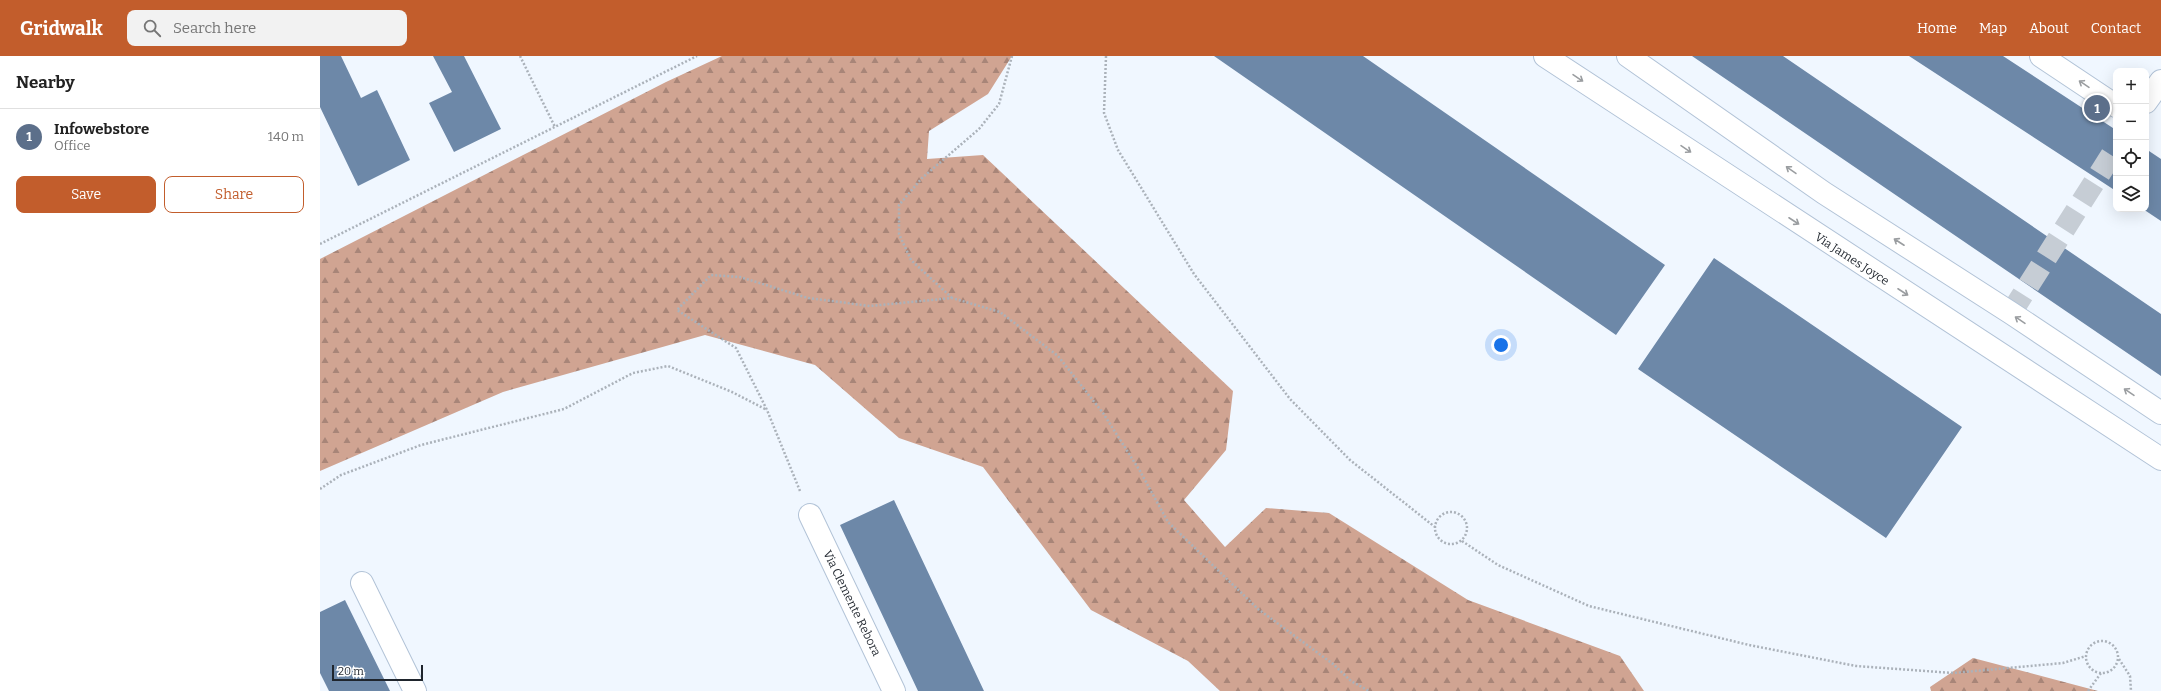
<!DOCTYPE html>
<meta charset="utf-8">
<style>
body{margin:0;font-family:Bitter,serif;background:#f2f2f2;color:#222}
.controls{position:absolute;right:12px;top:12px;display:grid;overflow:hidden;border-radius:8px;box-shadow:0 4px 16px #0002}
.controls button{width:36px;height:36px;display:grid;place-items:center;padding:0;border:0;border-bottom:1px solid #e0e0e0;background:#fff;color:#222;font:20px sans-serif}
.scale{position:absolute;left:12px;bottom:10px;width:91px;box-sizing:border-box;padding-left:4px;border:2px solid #1f252d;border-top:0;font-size:11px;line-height:14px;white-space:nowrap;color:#1f252d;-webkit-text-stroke:3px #fff;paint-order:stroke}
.you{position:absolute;left:1181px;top:289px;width:14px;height:14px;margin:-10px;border:3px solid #fff;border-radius:50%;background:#1a73e8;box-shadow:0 0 0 6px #1a73e833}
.badge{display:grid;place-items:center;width:26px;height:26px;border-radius:50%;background:#c25d2c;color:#fff;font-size:13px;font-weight:700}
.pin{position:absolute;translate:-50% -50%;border:2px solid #fff;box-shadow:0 1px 4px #0006}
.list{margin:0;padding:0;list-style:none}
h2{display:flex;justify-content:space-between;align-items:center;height:52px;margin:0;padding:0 16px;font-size:17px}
h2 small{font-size:13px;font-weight:400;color:#767676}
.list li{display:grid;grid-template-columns:26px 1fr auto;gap:12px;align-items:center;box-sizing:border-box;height:56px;padding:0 16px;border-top:1px solid #e0e0e0}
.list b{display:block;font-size:15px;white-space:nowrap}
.list p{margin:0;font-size:13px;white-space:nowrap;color:#767676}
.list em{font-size:13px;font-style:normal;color:#767676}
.actions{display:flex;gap:8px;padding:12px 16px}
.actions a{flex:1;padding:9px 0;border:1px solid #c25d2c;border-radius:8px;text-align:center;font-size:14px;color:#c25d2c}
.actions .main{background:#c25d2c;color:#fff}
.icon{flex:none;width:22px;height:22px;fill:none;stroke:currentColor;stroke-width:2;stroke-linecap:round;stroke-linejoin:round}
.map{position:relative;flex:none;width:1841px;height:635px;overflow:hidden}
header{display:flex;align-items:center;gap:24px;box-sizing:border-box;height:56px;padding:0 20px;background:#c25d2c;color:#fff}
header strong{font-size:19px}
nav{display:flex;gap:22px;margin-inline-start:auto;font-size:14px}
.search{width:280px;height:36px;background:#f2f2f2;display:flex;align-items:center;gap:10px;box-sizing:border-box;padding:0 14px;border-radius:8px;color:#767676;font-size:15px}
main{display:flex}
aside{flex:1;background:#fff}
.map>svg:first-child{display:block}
.forest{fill:url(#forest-firs)}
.building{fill:#6d88a8}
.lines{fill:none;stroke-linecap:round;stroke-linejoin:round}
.street-tunnel{stroke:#c6cdd5;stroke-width:22;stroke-dasharray:22 11;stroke-linecap:butt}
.street-casing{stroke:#b2c3d7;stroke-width:24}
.path{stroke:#abb2ba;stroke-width:2.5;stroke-dasharray:2 2;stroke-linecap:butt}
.street{stroke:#fff;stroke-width:22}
.oneway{stroke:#9a9da0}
.labels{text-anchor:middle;stroke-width:4;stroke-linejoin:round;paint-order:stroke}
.street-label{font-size:12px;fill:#1f252d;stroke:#fff}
</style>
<header>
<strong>Gridwalk</strong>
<div class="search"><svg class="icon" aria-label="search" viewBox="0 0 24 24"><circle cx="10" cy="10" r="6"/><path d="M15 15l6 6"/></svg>Search here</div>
<nav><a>Home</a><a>Map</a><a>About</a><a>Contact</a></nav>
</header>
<main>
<aside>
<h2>Nearby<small></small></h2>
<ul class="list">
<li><span class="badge" style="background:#5c6f8a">1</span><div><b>Infowebstore</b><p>Office</p></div><em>140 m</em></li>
</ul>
<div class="actions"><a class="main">Save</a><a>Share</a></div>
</aside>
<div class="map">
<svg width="1841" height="635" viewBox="0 0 1841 635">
<defs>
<pattern id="forest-firs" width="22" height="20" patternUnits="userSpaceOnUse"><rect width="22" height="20" fill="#d0a492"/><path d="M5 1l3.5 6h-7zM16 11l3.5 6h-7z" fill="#a88578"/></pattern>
</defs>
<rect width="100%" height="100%" fill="#f0f7ff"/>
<path class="forest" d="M402,0H692L668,38L609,75L607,103L663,99L913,335L906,394L864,444L905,491L946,452L1009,457L1148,544L1300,600L1324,635H900L868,605L771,554L663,411L579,382L495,309L385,279L183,336L0,415V203L346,26Z
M1653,602L1778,635H1611L1610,631Z"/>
<path class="building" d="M0,0H21L41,42L57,34L90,104L38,130L0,51Z
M113,0H144L181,73L134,96L109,47L132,36Z
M894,0H1043L1345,209L1296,279Z
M1372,0H1463L1841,258V320Z
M1589,0H1683L1796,74V135Z
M1826,93L1841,103V165L1823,153H1826Z
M1394,202L1642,371L1566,482L1318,313Z
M574,444L664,635H598L520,469Z
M25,544L70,635H9L0,617V556Z"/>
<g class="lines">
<path class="street-tunnel" d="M1691,257L1796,92"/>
<defs>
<path id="street" d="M1225,0L1841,403
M1308,0L1504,137L1691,257L1841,357
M1721,0L1796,50
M1826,46L1841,25
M490,459L574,635
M42,527L95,635"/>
</defs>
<use href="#street" class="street-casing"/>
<path class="path" d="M200,0L235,71
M786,0L784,57L798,94L874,218L970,343L1030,404L1115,471
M0,188L377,0
M632,242L591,204L579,178V149L602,122L659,73L679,48L692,0
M0,433L21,419L101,389L244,353L313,317L348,310L412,336L447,354
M480,435L447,354L416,292L357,254L391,219L420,221L488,242L550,250L632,242L680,256L738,300L783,357L820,415L848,466L938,553L1013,608L1031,625L1049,635
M1115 472a16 16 0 1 1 32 0a16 16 0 1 1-32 0Z
M1142,485L1178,509L1269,550L1429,589L1536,610L1633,617L1743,607L1766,600
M1766 601a16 16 0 1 1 32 0a16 16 0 1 1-32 0Z
M1799,603L1810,620L1811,635
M1768,635L1781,617"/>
<use href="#street" class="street"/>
</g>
<defs><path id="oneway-shaft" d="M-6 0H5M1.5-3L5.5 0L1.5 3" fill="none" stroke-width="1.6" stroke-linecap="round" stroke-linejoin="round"/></defs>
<g class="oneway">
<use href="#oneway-shaft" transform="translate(1258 22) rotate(34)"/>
<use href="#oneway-shaft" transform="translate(1764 28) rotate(-146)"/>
<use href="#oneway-shaft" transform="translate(1366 93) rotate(34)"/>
<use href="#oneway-shaft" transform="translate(1471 114) rotate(-145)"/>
<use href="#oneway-shaft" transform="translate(1474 165) rotate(33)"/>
<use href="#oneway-shaft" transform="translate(1579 186) rotate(-147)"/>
<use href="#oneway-shaft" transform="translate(1583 236) rotate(33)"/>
<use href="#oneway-shaft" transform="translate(1700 264) rotate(-146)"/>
<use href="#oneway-shaft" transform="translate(1809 336) rotate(-146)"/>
</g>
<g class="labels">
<g class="street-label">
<text transform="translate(1532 203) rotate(33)" y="4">Via James Joyce</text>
<text transform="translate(532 547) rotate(64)" y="4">Via Clemente Rebora</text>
</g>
</g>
</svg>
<div class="controls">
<button>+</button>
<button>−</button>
<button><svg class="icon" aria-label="locate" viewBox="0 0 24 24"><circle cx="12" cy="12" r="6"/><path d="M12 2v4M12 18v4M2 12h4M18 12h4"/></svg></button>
<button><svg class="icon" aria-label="layers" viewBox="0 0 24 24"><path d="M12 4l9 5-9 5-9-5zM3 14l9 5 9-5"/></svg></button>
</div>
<div class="scale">20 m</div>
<div class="you"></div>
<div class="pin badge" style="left:1777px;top:52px;background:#5c6f8a">1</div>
</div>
</main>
